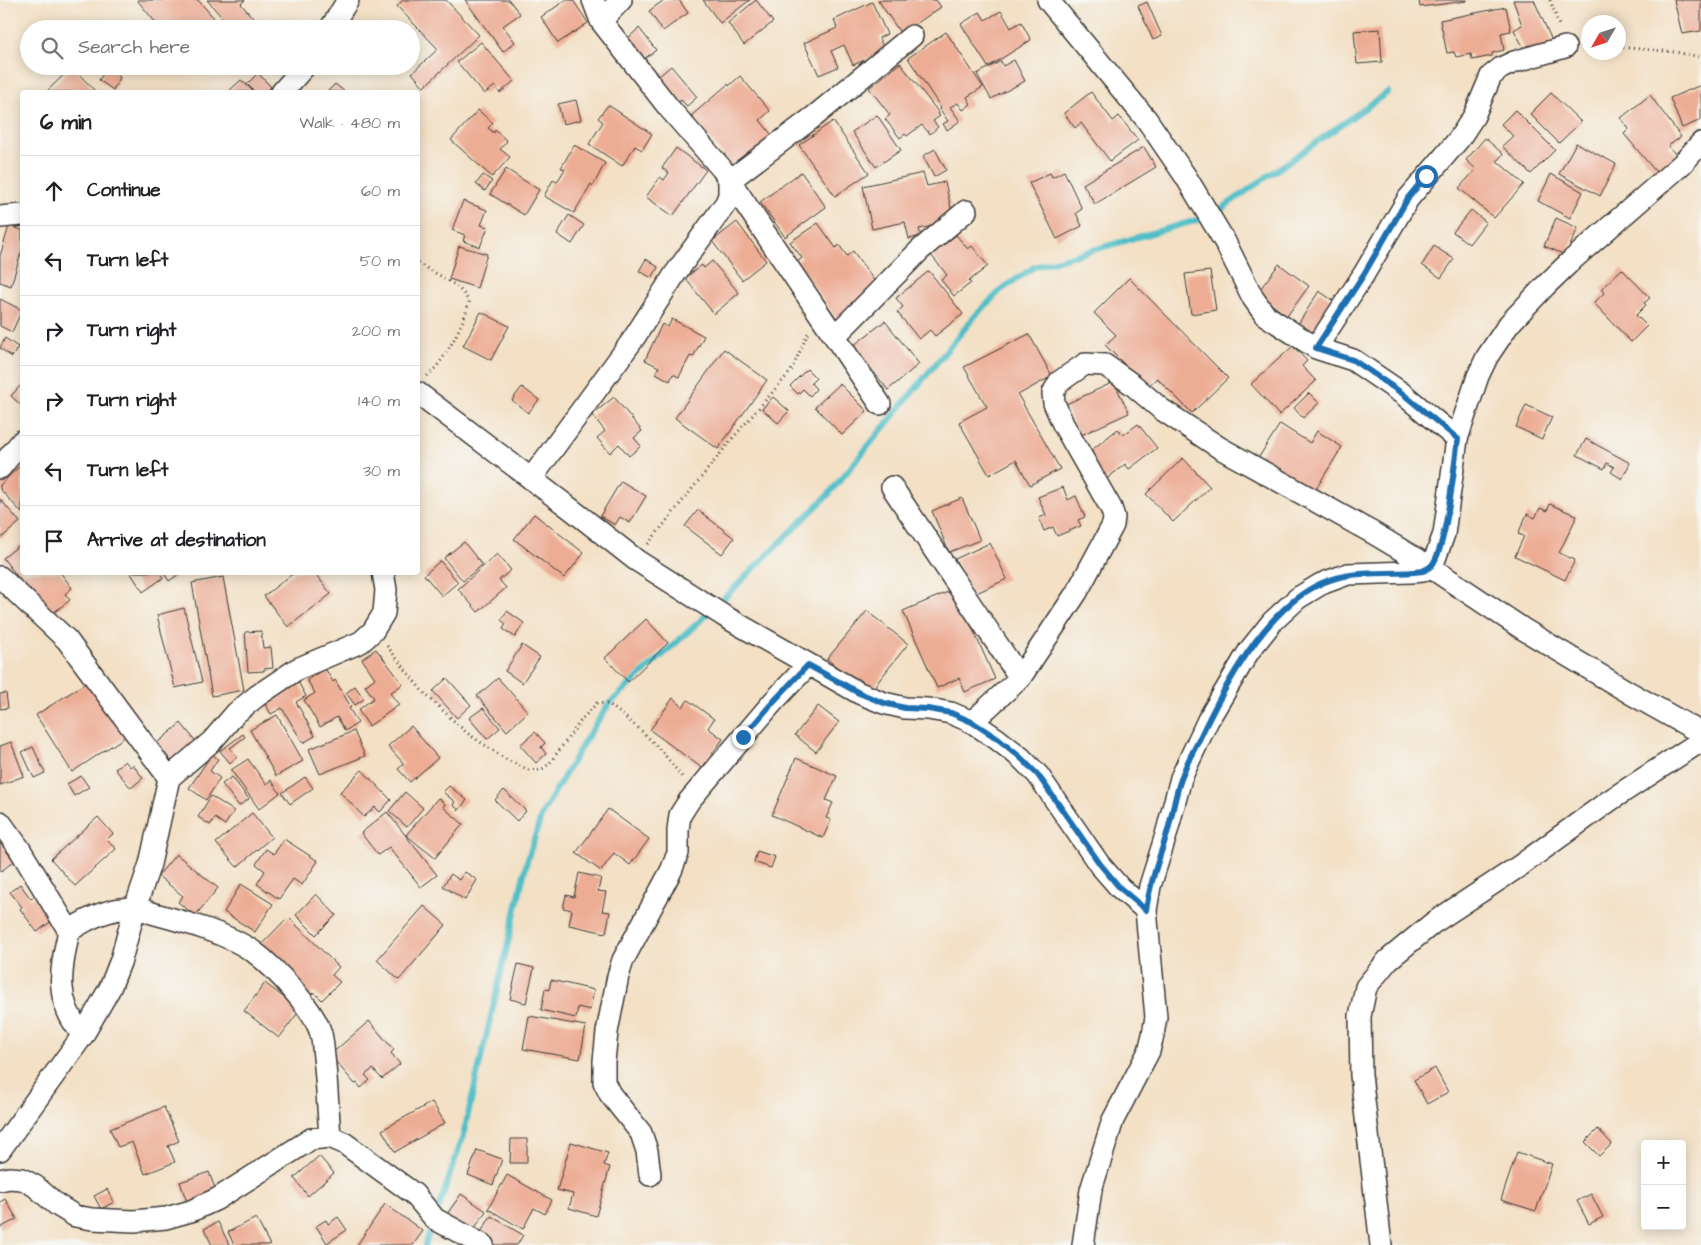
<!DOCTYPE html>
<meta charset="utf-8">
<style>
body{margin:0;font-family:"Architects Daughter",sans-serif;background:#f2f2f2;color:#202124}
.controls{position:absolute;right:15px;bottom:15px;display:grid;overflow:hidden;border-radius:5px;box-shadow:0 2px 12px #0003}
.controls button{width:45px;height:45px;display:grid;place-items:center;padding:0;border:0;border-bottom:1px solid #e0e0e0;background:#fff;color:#202124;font:25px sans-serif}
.compass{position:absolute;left:1581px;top:15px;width:45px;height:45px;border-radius:50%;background:#fff;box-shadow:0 2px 12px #0003;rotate:231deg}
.stop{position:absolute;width:15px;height:15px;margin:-11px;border:4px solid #1f6fb2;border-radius:50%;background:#fff}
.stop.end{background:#1f6fb2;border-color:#fff;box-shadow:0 1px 5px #0008}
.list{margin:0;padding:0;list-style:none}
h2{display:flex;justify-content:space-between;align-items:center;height:65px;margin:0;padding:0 20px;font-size:21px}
h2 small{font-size:16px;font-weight:400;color:#757577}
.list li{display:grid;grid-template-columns:32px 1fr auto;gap:15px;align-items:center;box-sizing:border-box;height:70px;padding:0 20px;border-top:1px solid #e0e0e0}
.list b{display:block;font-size:19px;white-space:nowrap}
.list em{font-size:16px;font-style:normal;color:#757577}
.icon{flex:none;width:28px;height:28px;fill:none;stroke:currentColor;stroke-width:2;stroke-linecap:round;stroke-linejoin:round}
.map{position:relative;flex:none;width:1701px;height:1245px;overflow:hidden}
.search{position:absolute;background:#fff;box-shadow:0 2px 12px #0003;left:20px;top:20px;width:400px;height:55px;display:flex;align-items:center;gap:12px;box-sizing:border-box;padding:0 18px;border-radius:28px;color:#757577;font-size:19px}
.panel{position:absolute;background:#fff;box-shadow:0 2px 12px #0003;left:20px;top:90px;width:400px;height:485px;border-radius:5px}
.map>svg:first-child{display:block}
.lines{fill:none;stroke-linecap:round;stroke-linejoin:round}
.stream{stroke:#50bec7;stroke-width:6}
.building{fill:#edad95}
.minor-casing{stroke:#3c3935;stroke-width:24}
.path{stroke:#3c3935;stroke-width:3;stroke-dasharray:1 4;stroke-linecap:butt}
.minor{stroke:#fff;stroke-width:21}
.route{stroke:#1f6fb2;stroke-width:6}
</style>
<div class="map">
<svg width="1701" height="1245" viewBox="0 0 1701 1245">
<rect width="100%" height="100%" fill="#f6f6f2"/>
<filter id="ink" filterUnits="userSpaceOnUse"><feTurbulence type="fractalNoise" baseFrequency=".02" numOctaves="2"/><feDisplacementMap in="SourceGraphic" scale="10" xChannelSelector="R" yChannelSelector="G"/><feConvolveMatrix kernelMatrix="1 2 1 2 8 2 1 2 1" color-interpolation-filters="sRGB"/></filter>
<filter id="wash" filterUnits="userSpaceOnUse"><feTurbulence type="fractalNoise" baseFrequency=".0096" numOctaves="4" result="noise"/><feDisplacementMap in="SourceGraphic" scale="20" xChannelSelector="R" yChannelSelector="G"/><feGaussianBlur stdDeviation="1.12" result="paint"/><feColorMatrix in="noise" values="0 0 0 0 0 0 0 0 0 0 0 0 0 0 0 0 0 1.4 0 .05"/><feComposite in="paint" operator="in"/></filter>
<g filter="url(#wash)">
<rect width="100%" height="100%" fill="#f3e0c5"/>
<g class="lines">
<path class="stream" d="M437,1213L463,1136L527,861L542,814L584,742L609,704L713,609L828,495L975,316L1001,290L1034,267L1211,216L1388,92
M425,1245L433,1223"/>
</g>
<g id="blocks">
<path class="building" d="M137,0H198L214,18L201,29H161Z
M207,0H245L241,4L257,23L251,29H232Z
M403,0H446L479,35L424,87L412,73L438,49L397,6Z
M465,0H509L520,14L503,26L515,42L503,52Z
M566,0H573L588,23L558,43L541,17Z
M664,0H679L688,13L663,31L649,11Z
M703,0H750L720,23Z
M756,0L773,22L744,45L728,23Z
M878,0H936L941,7L901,34Z
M1419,0H1467V1L1420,7Z
M1513,0H1534L1553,43L1526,52L1514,30L1522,25Z
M1674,0H1701V31L1682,34Z
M872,2L887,34L879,38L885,51L853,65L844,45L831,51L838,67L819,75L804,43L837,28L834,20Z
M1147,2L1162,36L1153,40L1138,6Z
M1506,7L1511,31L1501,33L1504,50L1492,53V56L1472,60L1471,54L1456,57L1454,52L1447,53L1440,20Z
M1001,11L1011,28L1021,22L1031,40L988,67L961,24L980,12L985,20Z
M639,28L656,50L644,59L628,38Z
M1380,29L1382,62L1357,64L1354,31Z
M946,32L983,87L967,97L971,104L963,110L958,103L950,107L960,121L947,130L943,124L948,121L940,109L941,108L908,58Z
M481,42L514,81L500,93L495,86L484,94L457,62Z
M1014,60L1025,81L991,99L977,74L1001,61L1003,66Z
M900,63L939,113L938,114L940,116L933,121L938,127L930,134L922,125L907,136L905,134L900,138L885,119L890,115L869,88Z
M671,66L697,97L687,106L681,100L673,107L652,82Z
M72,67L96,92H46Z
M107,68L120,77L113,90L99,80Z
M258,73L271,87L266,92H255L247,84Z
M740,76L770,111L760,120L775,139L737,171L691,116L728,84L729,86Z
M241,80L254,92H228Z
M335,84L345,92H327Z
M1701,85V120L1682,128L1670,98Z
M1091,92L1113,121L1119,116L1138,140L1110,161L1081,123L1075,128L1064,113Z
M1551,93L1581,122L1559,143L1530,114Z
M1650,95L1681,137L1668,146L1676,155L1656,172L1624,134L1629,129L1621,118Z
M576,100L581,120L563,124L558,104Z
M608,105L652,134L642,150L635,146L622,166L589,144L603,122L598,118Z
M478,110L493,123L488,128L494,133L495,130L507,141L500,149L510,157L492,177L451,140Z
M1515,110L1555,150L1531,174L1502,146L1513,136L1501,124Z
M877,115L901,150L876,167L852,132Z
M833,121L869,173L835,196L799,145Z
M1485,138L1503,154L1497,161L1524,184L1494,218L1459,188L1476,169L1466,160Z
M1576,143L1616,164L1600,196L1559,174Z
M574,145L605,163L593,186L591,184L574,213L544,196L553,180L557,182L565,169L561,168Z
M1144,147L1156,167L1095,204L1083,184Z
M676,148L706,170L673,216L646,197L660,177L664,180L669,173L662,168Z
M935,149L946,170L934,177L923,156Z
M506,169L539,190L524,215L490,194Z
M1064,171L1082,209L1076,213L1082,226L1057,239L1029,183L1050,173L1052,177Z
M801,172L826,207L785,237L760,202Z
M923,173L927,186L945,182L954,221L919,229L921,236L909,239L905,222L872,229L863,186Z
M1551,174L1583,192L1570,218L1538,201Z
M483,175L492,181L485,191L476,184Z
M463,201L487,210L481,225L488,227L480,247L463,241L465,235L452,230Z
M1471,210L1486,222L1469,244L1453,232Z
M569,215L584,225L572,244L557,234Z
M1556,218L1578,228L1566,255L1544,246Z
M737,222L766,261L742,280L712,241Z
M818,223L836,248L839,245L847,256L853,251L880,289L837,319L797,262L802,258L790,242Z
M9,226L22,230V249L11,286L0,282V256Z
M956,235L968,249L972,246L988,266L969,281L971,283L954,296L941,280L947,275L931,255Z
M459,246L487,254L477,288L449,279Z
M1434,246L1454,259L1441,278L1422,265Z
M646,259L658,267L652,278L639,271Z
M712,261L739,293L714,314L685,278L702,265L704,268Z
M1279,264L1309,286L1287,316L1257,293Z
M1622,269L1650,298L1644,303L1646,305L1636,315L1647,326L1631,342L1594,303L1604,293L1601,289Z
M929,271L963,314L935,336L930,330L919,339L897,312L903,307L896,298Z
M1210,271L1216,310L1191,314L1185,274Z
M1129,278L1228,378L1192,413L1157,378L1147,387L1105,345L1116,335L1094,313Z
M1319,291L1338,304L1314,341L1295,329Z
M0,299L22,310L12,332L0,326Z
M481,312L509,326L491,360L463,346Z
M672,319L704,336L693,357L690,356L679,377L673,374L670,381L656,373L659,367L645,360L662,324L668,327Z
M885,321L919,364L888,390L869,366L865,369L849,349Z
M1029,334L1052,376L1018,395L1060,469L1030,485L1016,460L989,475L959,422L987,407L964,367Z
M5,338L18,347L12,357L0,348Z
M1293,346L1307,361L1302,366L1316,381L1279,415L1251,384Z
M724,349L767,380L718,449L675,418Z
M807,369L816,378L811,383L816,389L810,396L803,389L798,394L790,386Z
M1114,382L1129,413L1079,436L1064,405Z
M22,384V406L11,396Z
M840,384L867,411L842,435L815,407Z
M522,387L539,400L528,413L512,400Z
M1309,393L1319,403L1303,418L1294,408Z
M614,397L642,431L634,438L641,446L629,456L619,444L610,453L597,438L605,431L592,415Z
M773,397L789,411L778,423L762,409Z
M1526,405L1552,417L1542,439L1516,427Z
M1138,424L1157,448L1129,469L1125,464L1104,481L1084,456L1118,429L1123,435Z
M1280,424L1310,443L1317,431L1342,447L1314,492L1259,457Z
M1586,439L1630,463L1622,479L1611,472L1614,467L1607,463L1604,469L1577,455Z
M1183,458L1210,487L1173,522L1146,494Z
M21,465L22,466V513L0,489V485Z
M621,481L646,496L630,523L620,517L615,525L600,516Z
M1063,487L1068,500L1076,496L1085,517L1078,520L1081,526L1057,536L1053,527L1044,531L1039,518L1046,515L1038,497Z
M962,498L980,540L949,552L932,511Z
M0,499L20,522L0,539Z
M1550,504L1577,516L1559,553L1575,560L1565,580L1515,556L1524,536L1518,534L1527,514L1535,518L1540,508L1547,511Z
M698,510L734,538L722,554L685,526Z
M534,514L584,553L564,578L514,539Z
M464,542L482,565L463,581L444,558Z
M22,543V572H60L72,588L65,594L70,600L53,613L45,604L41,607L3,558Z
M990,543L1007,579L972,595L955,559Z
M497,554L511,570L499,580L506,588L478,612L458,589Z
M440,561L458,582L442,596L424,575Z
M130,572H159L163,578L143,592Z
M163,572H182L169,581Z
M295,572H314L331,594L288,627L264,596Z
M223,577L244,690L212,696L192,583Z
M955,589L995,679L965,692L959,678L937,688L903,611Z
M184,608L202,682L175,688L157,615Z
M507,611L524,623L515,637L503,629L506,624L501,620Z
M867,611L908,644L869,693L827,659Z
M646,619L668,643L628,682L605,658Z
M261,631L263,648L271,647L273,668L264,669V671L248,672L245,632Z
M522,645L540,657L522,683L505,671Z
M376,649L403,684L390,693L399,705L369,726L358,710L374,698L365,686L375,678L362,659Z
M325,668L333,682L335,680L351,707L349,708L358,723L345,731L337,717L320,727L304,700L315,693L307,680Z
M447,678L471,705L457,718L433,691Z
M498,678L528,712L507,731L477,696Z
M92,679L128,735L72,772L36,715Z
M298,682L306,696L296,702L315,736L303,743L282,708L271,714L264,702Z
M355,686L364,699L355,705L346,693Z
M6,693L8,708L0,709V694Z
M673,698L683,707L688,700L714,719L708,728L723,739L702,768L650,730Z
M818,706L839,722L816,752L795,735Z
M483,708L500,728L487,739L469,718Z
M277,715L303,761L276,776L250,730Z
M181,723L198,744L168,769L151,748Z
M411,726L438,758L410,782L398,769L404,764L388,746Z
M354,731L365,756L320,774L309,749Z
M535,732L545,743L541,747L546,754L536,763L520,745Z
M243,734L245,737L230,748L237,757L230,763L220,751Z
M11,742L24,776L0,785V746Z
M33,747L45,773L34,778L22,752Z
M212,754L218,759L210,771L220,778L206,800L189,788Z
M796,758L837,776L826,800L833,803L826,818L831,820L823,838L772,815Z
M248,759L266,784L271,780L280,793L259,809L231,770Z
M125,761L130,767L133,765L143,778L131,788L115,769Z
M362,770L391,800L380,812L375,807L364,817L340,792Z
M81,776L89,787L74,796L67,784Z
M232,777L249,799L239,806L222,784Z
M305,777L313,788L290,804L282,793Z
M449,786L467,800L459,810L453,805L455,802L443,792Z
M504,790L526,811L517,821L495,800Z
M405,792L423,808L407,827L389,811Z
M211,796L234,811L225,825L215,818L210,825L198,817Z
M438,798L445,804L443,807L463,824L435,858L406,835Z
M608,809L649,839L630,865L614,853L601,871L576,853Z
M387,812L437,875L421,887L389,847L378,855L361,833Z
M252,813L272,837L237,867L216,843Z
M98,817L113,834L107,839L116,849L75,886L51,859Z
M284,839L318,861L302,885L293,879L279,899L257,884L265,871L256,864L266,849L274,854Z
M0,843L14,861L0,872Z
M757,851L775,857L771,868L754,862Z
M176,854L218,888L195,916L178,902L183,896L158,876Z
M465,872L477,880L465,900L443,886L451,874L459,880Z
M579,873L601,878L598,891L606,892L602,911L610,912L606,933L569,925L572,910L563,908L566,895L574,897Z
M20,884L31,899L35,896L53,920L37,932L20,909L22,907L10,892Z
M241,884L273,904L255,932L224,912Z
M316,894L336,915L316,935L296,915Z
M424,906L446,925L399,980L377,960Z
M288,917L339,967L332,975L340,982L322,1000L314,992L308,998L258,948Z
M518,964L534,968L526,1003L510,999Z
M551,980L594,990L590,1010L578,1007L576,1018L541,1010L545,989L549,990Z
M265,983L300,1010L279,1038L244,1011Z
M529,1016L586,1026L580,1059L523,1049Z
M369,1021L394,1050L391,1053L400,1064L382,1079L373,1069L365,1075L370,1080L361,1088L357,1083L355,1084L330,1055Z
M1435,1068L1448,1092L1427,1104L1414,1080Z
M432,1102L445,1123L395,1152L382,1130Z
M164,1107L179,1141L168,1146L175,1162L145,1174L132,1142L118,1147L110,1129Z
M1598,1129L1612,1144L1599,1156L1585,1142Z
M511,1139H527V1163H510Z
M571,1142L608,1153L604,1165L610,1167L596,1216L569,1208L573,1194L557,1190Z
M477,1150L502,1159L493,1185L468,1175Z
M1517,1152L1552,1164L1536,1211L1501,1200Z
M319,1156L334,1173L308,1196L294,1178Z
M209,1172L217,1194L188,1205L180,1182Z
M507,1175L552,1200L545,1214L534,1208L523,1229L488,1209Z
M107,1189L114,1202L101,1209L94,1196Z
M461,1194L486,1211L471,1234L445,1217Z
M1591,1194L1603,1217L1589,1224L1577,1201Z
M5,1199L17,1219L0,1228V1202Z
M385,1204L423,1231L413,1245H357Z
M491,1216L523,1235L517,1245H490L478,1237Z
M338,1217L347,1230L327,1243L316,1226L326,1220L328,1224Z
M256,1218L270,1245H234L228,1232Z
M218,1222L229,1244L227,1245H212L204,1229Z"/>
</g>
</g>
<g filter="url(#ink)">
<use href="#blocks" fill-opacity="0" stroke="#3c3935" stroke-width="1"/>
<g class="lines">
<defs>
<path id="minor" d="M593,0L601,21L669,108L722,169L880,404
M1048,0L1147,120L1186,177L1225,242L1253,298L1265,315L1316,348L1353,360L1403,394L1457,439
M601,21L621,0
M330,29L348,0
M282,92L305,66
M0,217L22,215
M835,336L920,250L966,211
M1316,348L1364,274L1408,199L1459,139L1474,116L1491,76L1501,68L1514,62L1565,47
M418,393L571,509L636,560L724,616L859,693L884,703L905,708L928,709L951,713L972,722L997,739L1020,757L1038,775L1099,864L1120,888L1146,910
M0,468L22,441
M531,479L632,341L675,274L726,203L729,195V181L816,115L912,36
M892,487L1020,678
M0,577L67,640L169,778
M972,722L1020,678L1077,592L1113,525L1114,517L1111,508L1063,424L1054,403L1053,393L1059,382L1085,364L1105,365L1133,385L1161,409L1220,448L1373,533L1430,567L1523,629L1630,693L1701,733
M0,822L19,848L69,931
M83,1035C54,1002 60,971 69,931C88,918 109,908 133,908C140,908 148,912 155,914C185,922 229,934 254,952C274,967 315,1010 321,1034C323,1041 323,1049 324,1057C327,1083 328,1110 330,1137
M0,1150L83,1035L110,988L121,960L135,908L150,864L169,778L212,741L236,713L257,696L297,669L361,642L373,631L384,613L386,590L383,572
M650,1175L647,1151L641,1133L610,1094L604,1082V1061L607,1032L618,976L623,960L671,871L678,853V830L680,815L689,801L773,702L808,665
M0,1180L9,1178L22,1179L35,1186L57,1205L75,1216L92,1219L134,1221L166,1218L191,1211L217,1199L311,1139L330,1137L344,1143L414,1194L435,1219L483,1245
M1083,1245L1091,1190L1113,1120L1149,1051L1153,1035L1156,1017L1146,910L1150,886L1166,835L1181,778L1208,720L1249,651L1272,622L1298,598L1321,584L1348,574L1411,572L1423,571L1433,564L1444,534L1457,439L1478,376L1487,357L1509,324L1545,286L1572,260L1682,164L1701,143
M1381,1245L1361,1075L1360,1016L1366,987L1388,960L1433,923L1521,865L1609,801L1701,741"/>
</defs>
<use href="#minor" class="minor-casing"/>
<path class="path" d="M1550,0L1560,28
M1618,47L1675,52L1701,57
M418,263C435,274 460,283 469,302C464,323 444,363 427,376
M648,544L732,439L791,371L808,333
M387,646L423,692L467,733L507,760L529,770H541L549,764L582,719L597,703L609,704L644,733L664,754L682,777"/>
<use href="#minor" class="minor"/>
</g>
</g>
<g class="lines" filter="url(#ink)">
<path class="route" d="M743,737L773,702L808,665L859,693L884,703L905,708L928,709L951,713L972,722L998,739L1020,757L1038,775L1100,864L1120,888L1146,910C1150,884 1158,861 1166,837C1172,818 1174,798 1181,779C1185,767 1191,755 1197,744C1222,690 1265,608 1322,583C1357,568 1388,576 1423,571C1426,569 1430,568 1432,565C1447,546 1454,465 1458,439L1403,394L1353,360L1316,348L1364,274L1408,198L1426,176"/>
</g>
</svg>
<div class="controls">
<button>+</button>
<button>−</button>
</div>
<svg class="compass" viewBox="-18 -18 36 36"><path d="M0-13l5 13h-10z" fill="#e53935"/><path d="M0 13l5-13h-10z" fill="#757577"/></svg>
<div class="stop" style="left:1426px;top:176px"></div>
<div class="stop end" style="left:743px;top:737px"></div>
<div class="search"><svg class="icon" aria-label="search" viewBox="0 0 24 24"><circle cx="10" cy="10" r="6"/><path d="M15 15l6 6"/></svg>Search here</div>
<section class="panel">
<h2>6 min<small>Walk · 480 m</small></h2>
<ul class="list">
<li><svg class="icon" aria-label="ahead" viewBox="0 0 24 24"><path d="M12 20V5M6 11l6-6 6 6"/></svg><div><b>Continue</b></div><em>60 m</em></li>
<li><svg class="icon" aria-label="left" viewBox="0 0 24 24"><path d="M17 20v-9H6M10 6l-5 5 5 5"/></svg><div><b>Turn left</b></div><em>50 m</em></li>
<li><svg class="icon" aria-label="right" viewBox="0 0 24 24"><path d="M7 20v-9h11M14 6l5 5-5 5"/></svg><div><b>Turn right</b></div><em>200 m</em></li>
<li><svg class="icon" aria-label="right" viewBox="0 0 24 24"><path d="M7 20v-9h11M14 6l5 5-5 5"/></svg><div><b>Turn right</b></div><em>140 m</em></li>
<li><svg class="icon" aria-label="left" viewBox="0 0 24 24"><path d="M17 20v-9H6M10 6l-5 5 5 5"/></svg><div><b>Turn left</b></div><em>30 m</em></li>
<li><svg class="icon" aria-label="arrive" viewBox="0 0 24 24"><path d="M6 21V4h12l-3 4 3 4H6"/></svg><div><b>Arrive at destination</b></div></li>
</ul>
</section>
</div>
